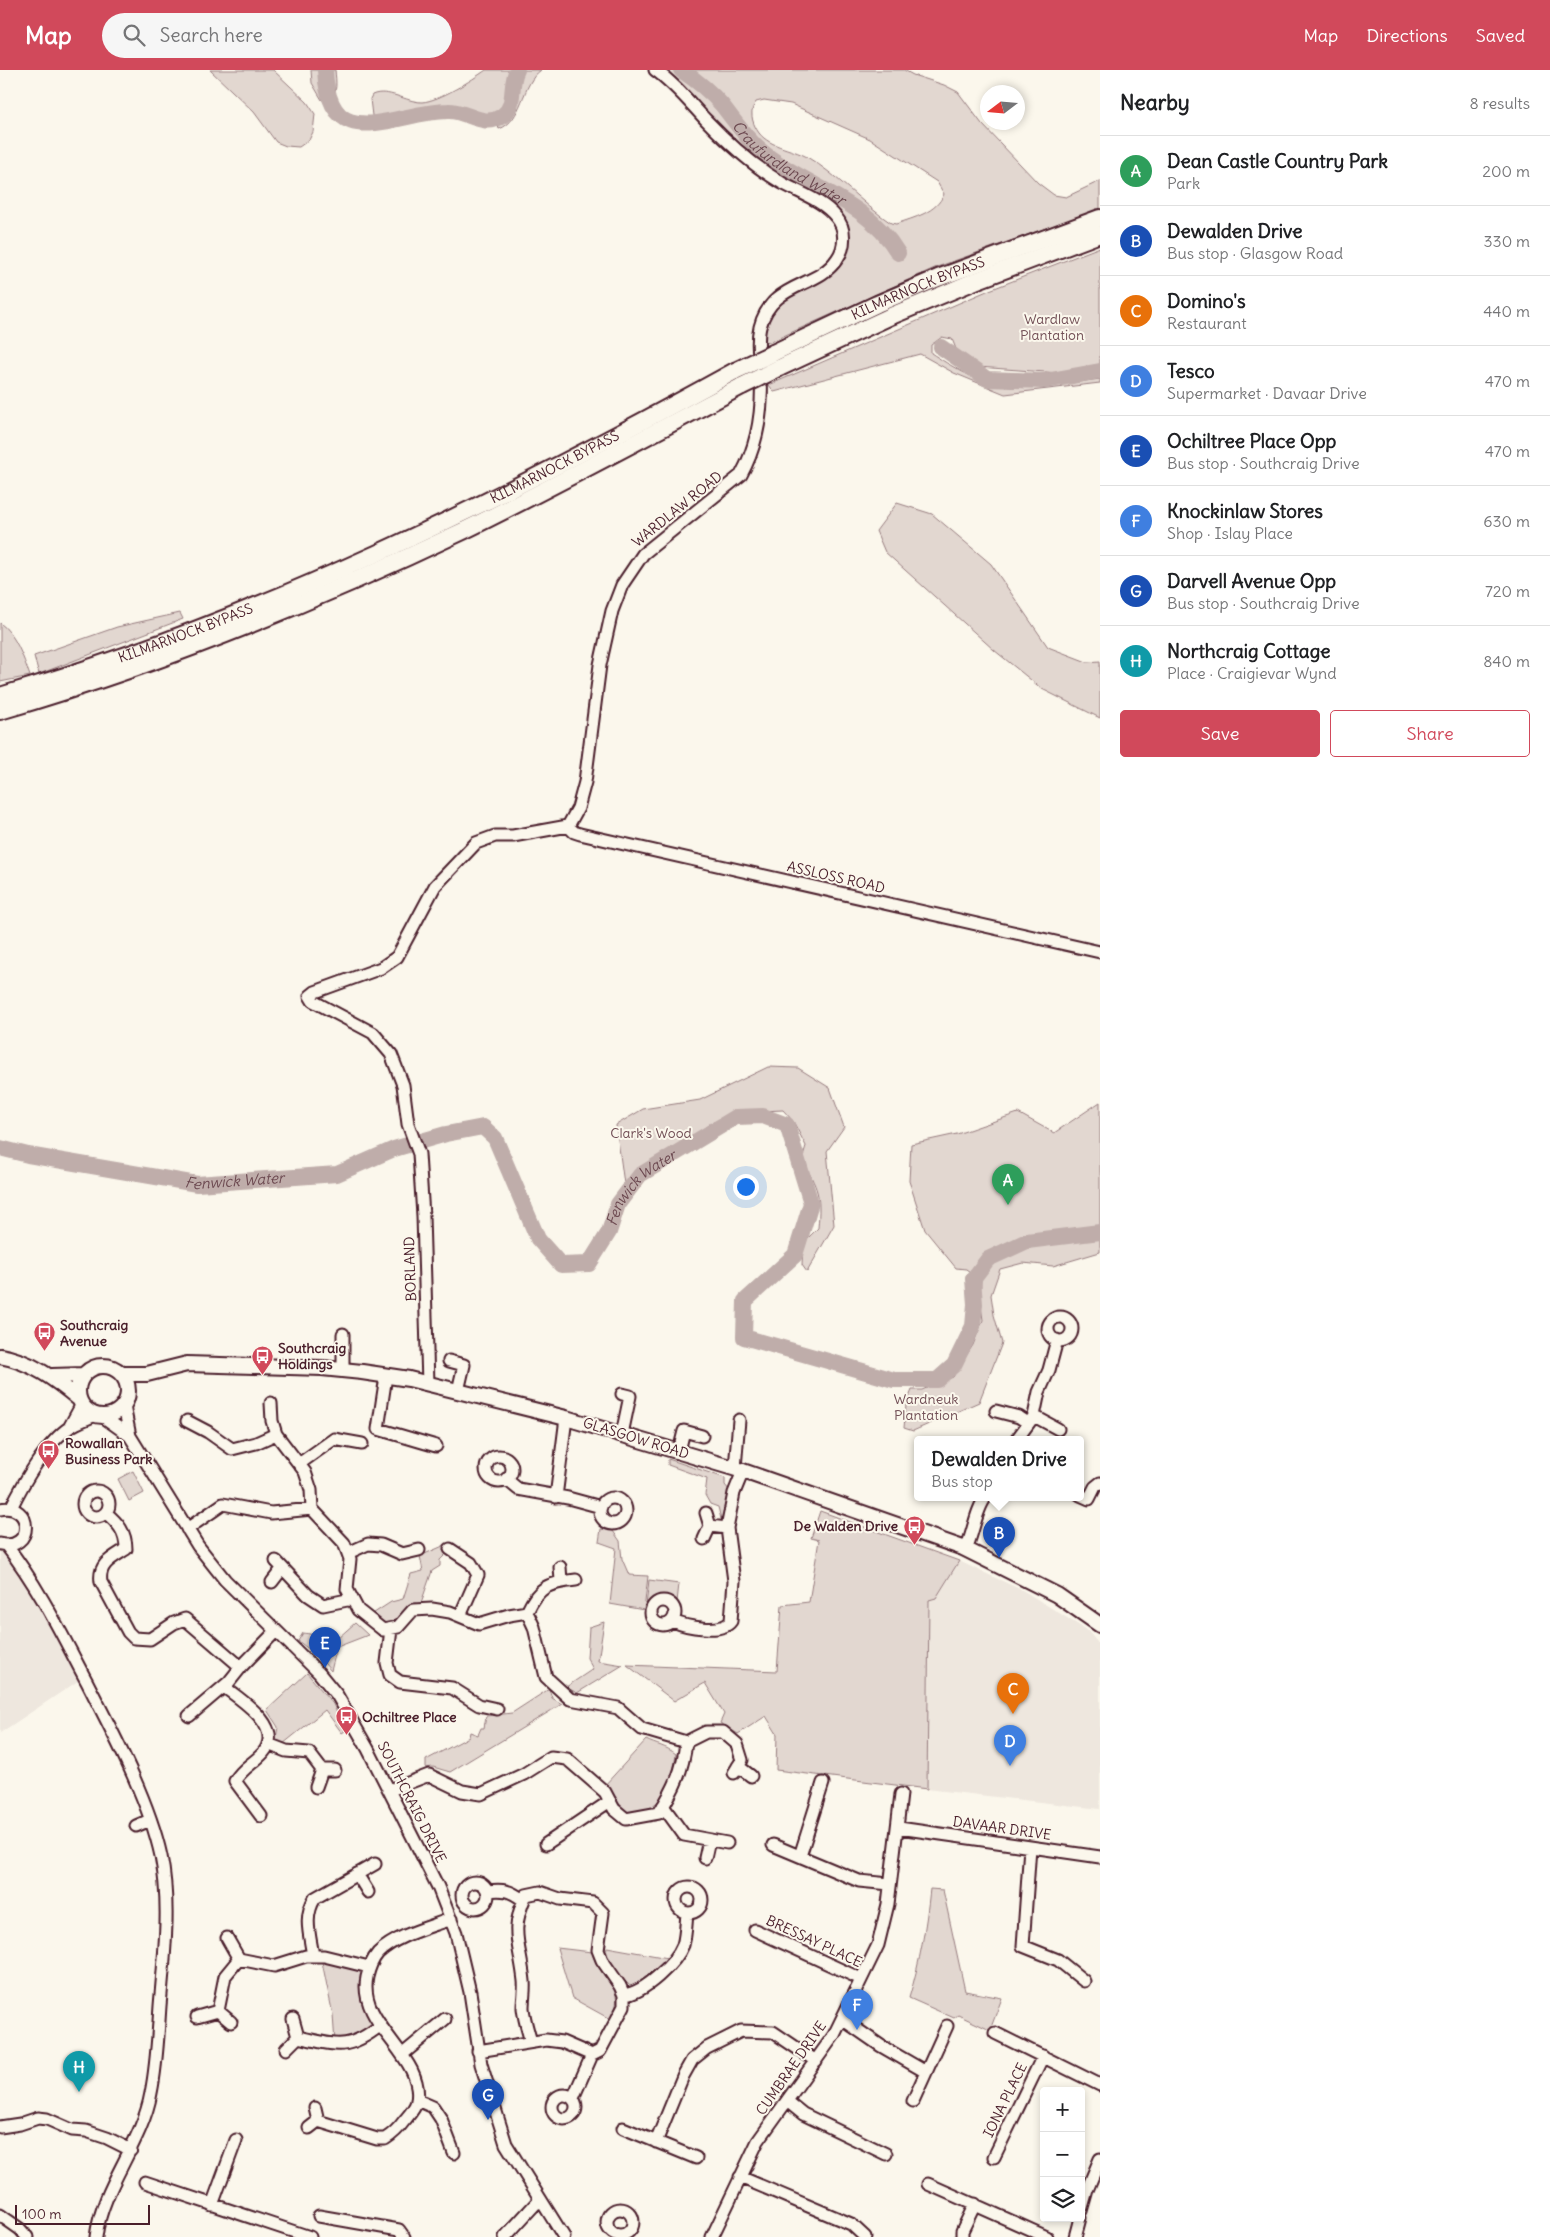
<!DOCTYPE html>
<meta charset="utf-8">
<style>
body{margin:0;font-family:Delius,sans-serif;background:#f6f6f6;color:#202124}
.controls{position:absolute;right:15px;bottom:15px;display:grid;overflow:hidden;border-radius:5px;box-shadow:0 2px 8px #0003}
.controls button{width:45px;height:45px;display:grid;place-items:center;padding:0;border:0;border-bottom:1px solid #e0e0e0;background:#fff;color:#202124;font:25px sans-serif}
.compass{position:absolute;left:980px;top:15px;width:45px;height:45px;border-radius:50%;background:#fff;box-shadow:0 2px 8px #0003;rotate:254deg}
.scale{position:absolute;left:15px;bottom:12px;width:135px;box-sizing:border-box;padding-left:5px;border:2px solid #4a1f2b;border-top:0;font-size:14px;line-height:18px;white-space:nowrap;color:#4a1f2b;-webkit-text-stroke:4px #fbf7ec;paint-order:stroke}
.you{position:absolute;left:745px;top:1116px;width:18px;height:18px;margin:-12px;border:4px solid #fff;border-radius:50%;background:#1a73e8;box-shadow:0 0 0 8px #1a73e833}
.badge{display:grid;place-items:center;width:32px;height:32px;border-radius:50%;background:#d1495b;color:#fff;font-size:16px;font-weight:700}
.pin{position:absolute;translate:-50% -41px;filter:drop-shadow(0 1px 2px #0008)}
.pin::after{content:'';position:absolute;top:26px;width:18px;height:15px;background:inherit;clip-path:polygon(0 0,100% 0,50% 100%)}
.popup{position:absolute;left:914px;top:1366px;width:170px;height:65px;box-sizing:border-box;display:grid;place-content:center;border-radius:5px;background:#fff;filter:drop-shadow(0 1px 4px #0005);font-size:16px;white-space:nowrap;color:#757577}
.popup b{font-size:19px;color:#202124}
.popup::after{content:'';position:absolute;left:50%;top:100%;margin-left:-10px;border:10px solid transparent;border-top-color:#fff}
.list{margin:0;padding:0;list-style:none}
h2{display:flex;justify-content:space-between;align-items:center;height:65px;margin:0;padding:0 20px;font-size:21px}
h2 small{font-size:16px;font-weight:400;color:#757577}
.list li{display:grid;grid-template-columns:32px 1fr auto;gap:15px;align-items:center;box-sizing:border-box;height:70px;padding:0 20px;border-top:1px solid #e0e0e0}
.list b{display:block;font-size:19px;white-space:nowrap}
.list p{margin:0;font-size:16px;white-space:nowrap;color:#757577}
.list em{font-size:16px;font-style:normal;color:#757577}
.actions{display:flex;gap:10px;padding:15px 20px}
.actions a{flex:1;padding:11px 0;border:1px solid #d1495b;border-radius:5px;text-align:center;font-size:18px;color:#d1495b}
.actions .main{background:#d1495b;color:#fff}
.icon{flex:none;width:28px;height:28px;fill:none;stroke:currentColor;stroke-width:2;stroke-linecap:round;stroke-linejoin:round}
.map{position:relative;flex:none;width:1100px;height:2167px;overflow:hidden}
header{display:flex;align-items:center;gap:30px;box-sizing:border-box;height:70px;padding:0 25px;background:#d1495b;color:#fff}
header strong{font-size:24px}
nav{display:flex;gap:28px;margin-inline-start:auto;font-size:18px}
.search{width:350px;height:45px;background:#f6f6f6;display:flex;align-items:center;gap:12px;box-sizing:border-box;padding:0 18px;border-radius:28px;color:#757577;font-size:19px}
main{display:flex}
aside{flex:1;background:#fff}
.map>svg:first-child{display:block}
.built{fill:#eee7de}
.green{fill:#e2d7d0;stroke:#967b7e;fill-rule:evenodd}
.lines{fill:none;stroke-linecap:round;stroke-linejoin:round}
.river{stroke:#bfadaa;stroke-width:16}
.minor-casing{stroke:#4a1f2b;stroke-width:15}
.major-casing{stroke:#4a1f2b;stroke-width:18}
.highway-casing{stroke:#4a1f2b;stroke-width:20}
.minor{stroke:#fbf7ec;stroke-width:11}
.major{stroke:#fbf7ec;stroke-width:14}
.highway{stroke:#fbf7ec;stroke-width:16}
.highway-bridge-casing{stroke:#4a1f2b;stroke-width:20;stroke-linecap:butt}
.highway-bridge{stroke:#fbf7ec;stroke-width:16}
.labels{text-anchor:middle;stroke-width:4;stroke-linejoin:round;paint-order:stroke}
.street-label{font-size:14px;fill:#4a1f2b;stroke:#fbf7ec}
.park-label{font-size:14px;fill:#704d54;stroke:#fbf7ec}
.poi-label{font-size:14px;font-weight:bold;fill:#4a1f2b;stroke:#fbf7ec;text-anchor:start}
.water-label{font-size:15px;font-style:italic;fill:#6d4a51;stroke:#fbf7ec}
</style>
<header>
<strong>Map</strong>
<div class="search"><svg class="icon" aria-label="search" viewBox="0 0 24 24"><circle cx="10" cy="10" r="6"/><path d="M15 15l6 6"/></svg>Search here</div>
<nav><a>Map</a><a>Directions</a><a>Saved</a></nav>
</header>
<main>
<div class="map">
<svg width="1100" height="2167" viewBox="0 0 1100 2167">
<rect width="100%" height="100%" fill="#fbf7ec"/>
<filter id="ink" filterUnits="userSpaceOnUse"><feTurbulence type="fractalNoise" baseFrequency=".02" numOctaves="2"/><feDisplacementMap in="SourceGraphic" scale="10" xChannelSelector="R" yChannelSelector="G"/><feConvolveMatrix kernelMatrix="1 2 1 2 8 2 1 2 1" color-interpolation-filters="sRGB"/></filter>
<g filter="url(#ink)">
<path class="built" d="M0,1481L19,1491L84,1607L0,1663Z
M959,1491L1024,1521L1088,1561L1097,1572L1100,1578V1739L927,1719L929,1529L936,1528Z"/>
<path class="green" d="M210,0H273L307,32L315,44L313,62L309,70L299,77L286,76L276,72L254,42Z
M311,0H335C336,11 338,23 330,31L322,30L312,13Z
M486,0H541C521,14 523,51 499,59L496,49C476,52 468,42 450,41C425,39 398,49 373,54L370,29L372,25C388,18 406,32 422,32C439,31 472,10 486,0Z
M655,0H904L913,5L944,15L958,22L982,54L1038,113L1054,125L1066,127L1100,111V139L937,197L770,272L759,274L766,244L835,192L841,154L781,112ZM764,30L791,34L870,69L937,112L944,124C936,143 915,147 896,154L891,153C861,133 838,105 807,87C791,78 767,77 757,60C752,52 749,41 756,32Z
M1100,177V294L1059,303L978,297L956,279L952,269L942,267L931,275V283C949,295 979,313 1000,316C1033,321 1068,313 1100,309V313L1005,324L954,303L920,284L774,322L769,315L987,221Z
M897,433L932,444L991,494L1048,577L1087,592L1100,591V648L1042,619L994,580L885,482L876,461Z
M180,543L183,549L39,604L34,586L117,557Z
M0,553C16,565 23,587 30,606L0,612Z
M768,997L798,998L830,1018L844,1057L827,1081L834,1155L807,1202L802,1195L803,1173L818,1158C821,1123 818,1120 802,1089L806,1076L793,1051L783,1040L741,1042L711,1053L678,1077L642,1096L624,1114L616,1055L643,1039L700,1030Z
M1100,1032V1182L1053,1196L1023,1193L1000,1199L991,1225L994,1245L1002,1273L979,1332L913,1361L904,1358L906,1335L912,1320H922L953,1307L973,1275L983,1250L980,1229L981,1210L966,1199L956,1198L925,1160L909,1111L911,1074L957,1064L1018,1043L1054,1063Z
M668,1389L725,1408V1415L729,1420L721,1449L718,1437L710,1434L705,1425L707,1409L668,1395Z
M133,1401L144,1423L129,1431L118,1409Z
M820,1441L959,1491L936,1528L929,1530L927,1719L776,1700L777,1664L766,1646L738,1664L720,1653L724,1644L705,1613L674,1631L627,1595L777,1601L782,1535L809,1532L819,1470L811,1468Z
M601,1459L613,1461L620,1471L622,1489L629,1505L648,1506L644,1540L610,1534L616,1478L599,1472Z
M443,1476L446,1484L440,1490V1496L432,1501L421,1533C406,1537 400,1550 387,1555L381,1554L371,1545L391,1532L403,1529L411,1504L423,1501L420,1486Z
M649,1510L679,1514L677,1532C658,1520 659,1528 646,1536Z
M604,1552L598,1591L623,1595L577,1623L566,1617L593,1599L587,1588L589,1557Z
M355,1553L368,1565L337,1577L331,1601L318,1586L298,1571L303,1563C315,1564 321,1568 329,1576Z
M307,1603L333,1634L345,1661L342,1663L325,1640L283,1674L279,1673L276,1668L278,1657L267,1640Z
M549,1619L552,1628L562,1634L450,1702L433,1697L426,1698V1690L469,1667L470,1662L478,1665L481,1658H484L486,1646L512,1643Z
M646,1670C656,1675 666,1676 676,1684C672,1715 662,1744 626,1742L604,1716Z
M930,1819L943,1820L965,1921L1002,1928L990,1960L958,1945L954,1948L909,1928C920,1892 926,1857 930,1819Z
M607,1877L668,1888L633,1918C624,1912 603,1888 607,1877Z
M557,1878L592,1882C598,1910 630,1918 610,1949L572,1928Z
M321,1887L362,1896L365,1912L379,1955L374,1959L335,1973L333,1945Z"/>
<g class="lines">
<g class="river">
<path d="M325,0C329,88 395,41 448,41C466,40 484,59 502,46C517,36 509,14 517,0"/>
<path id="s1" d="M681,0C696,10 710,21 722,35C734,50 744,66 759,79C804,117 866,129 898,183"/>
<path d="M941,277L987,309L1045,311L1100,301"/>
<path id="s2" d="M0,1078L28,1085L197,1114L337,1104L394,1079L446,1064L483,1057L495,1068L538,1169L561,1195L589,1194L609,1162L618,1134L640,1105L736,1047L763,1046L787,1055L811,1133L795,1185L745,1231L744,1267L894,1310H937L954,1295L973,1256L975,1234L973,1209L988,1189L1027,1171L1100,1162"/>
</g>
<defs>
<path id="minor" d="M568,756L578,738L585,712L600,595L612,541L622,515L643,484L741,405C758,374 763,342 761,306C760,291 756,273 760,257C772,211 817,219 837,189C846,177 846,158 836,147C824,131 800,123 782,113C753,96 729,74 706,50C690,33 674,13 655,0
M568,756L574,762L580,764L1100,882
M1048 1259a12 12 0 1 1 24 0a12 12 0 1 1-24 0Z
M449,1291L464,1295L458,1321
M343,1300V1264
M386,1306L378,1359L436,1376
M428,1314L423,1146L419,1084L408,1054L403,1015L391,984L373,963L313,931L310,926L315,922L381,898L397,887L435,816L476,773L495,766H513L568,756
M271,1333L272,1351L276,1364L305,1402L311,1420L312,1439
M124,1336L130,1366L198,1476L225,1510L319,1603L337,1625L368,1679L438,1817L456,1863L470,1922L481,1994L506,2074L564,2167
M996,1341L1019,1347L1028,1353
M102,1346L130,1366
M1034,1346L1058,1359
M187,1351L208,1362L232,1379L256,1373L276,1364
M70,1356L82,1334
M622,1364L630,1326L622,1324
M1017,1369L1034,1346L1039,1322L1049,1300L1057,1270
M679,1381L684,1361L702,1366
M486 1399a13 13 0 1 1 26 0a13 13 0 1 1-26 0Z
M299,1394L334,1369L362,1374
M735,1398L739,1350
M506,1409L518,1419L568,1428L601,1437
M83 1434a13 13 0 1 1 26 0a13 13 0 1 1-26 0Z
M1080,1425L1089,1429L1095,1417L1100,1413
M556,1427L566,1348
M600 1441a13 13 0 1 1 26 0a13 13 0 1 1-26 0Z
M11,1438C23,1413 46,1373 70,1357C77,1352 87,1349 95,1345
M0,1439C34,1432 34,1482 0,1474
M106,1443C118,1453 126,1462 126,1479C112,1488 98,1494 101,1512L128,1562L134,1568L150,1569L174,1553L185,1549L241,1597
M706,1443L710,1456
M187,1459L223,1434L271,1443L312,1439L344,1473L350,1489L347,1519L358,1540L383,1560L398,1557L413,1540L432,1539L450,1542L479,1554L509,1545L527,1542L534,1557L546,1607L570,1629L618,1638L642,1659L686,1672C683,1701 674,1719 659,1743L626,1749L614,1739L605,1722L567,1689L551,1687L524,1704L481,1724L462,1721L429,1705L390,1720
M704,1469L710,1456L727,1458
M6,1475C39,1517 62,1565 87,1612C113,1663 149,1730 161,1786C171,1835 164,1887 160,1936C158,1965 157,1994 151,2023C142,2074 102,2116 96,2167
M450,1479L471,1493L478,1505L460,1546
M966,1479C973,1464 976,1439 986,1427
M348,1483L368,1474L381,1475L402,1484L419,1480
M276,1491L308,1525L323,1535L352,1529
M560,1497L561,1511
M272,1512L282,1499
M651 1543a12 12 0 1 1 24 0a12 12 0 1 1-24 0Z
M527,1542C539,1516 548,1513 576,1510
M673,1551C686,1557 722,1564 731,1551L734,1511L727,1458L734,1423L743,1401
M391,1559L387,1593L390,1605L400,1612L452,1618L479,1635L497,1639
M224,1617C240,1629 286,1658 263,1683C253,1694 242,1698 235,1711L261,1746
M189,1646L229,1612L241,1597L276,1561
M686,1672L706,1662H723L737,1674L742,1690L734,1703
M268,1674L286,1681L309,1683L322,1700H335
M738,1696L751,1706
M316,1717L322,1700
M663,1736L684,1765L727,1773
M136,1756L150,1750
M899,1758L1100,1787
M546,1774L610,1731
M773,1775L859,1811L890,1814
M1030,1777L1023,1876L1058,1890L1084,1911
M800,1786L823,1713
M705,1788L709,1770
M357,1804L368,1822
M462 1825a13 13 0 1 1 26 0a13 13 0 1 1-26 0Z
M676 1830a13 13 0 1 1 26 0a13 13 0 1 1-26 0Z
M487,1821C503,1819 510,1820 523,1830
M755,1860L861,1909
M227,1868L239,1889L274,1896L306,1886H324L369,1897
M313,1886C310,1865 303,1847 315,1828L375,1794
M624,1925C644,1923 676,1893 683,1875C686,1865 686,1853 687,1843
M197,1947L218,1941
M293,1949L298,1967
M842,1949L881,1976L926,2002
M231,1952L218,1941L225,1906L239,1889
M995,1963L1100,2015
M286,1979L298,1967C337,1975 347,1982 381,1955
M478,1981L546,1970L562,1972L592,1985L600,1981L624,1936V1925L620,1916L602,1890L598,1880L603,1843L593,1833L560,1829L540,1822L526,1825C509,1862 520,1873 524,1911C525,1920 523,1929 523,1938C524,1949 528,1961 531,1972
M403,1984L445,1949
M552 2037a12 12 0 1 1 24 0a12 12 0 1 1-24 0Z
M573,2028L592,1985
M417,2030L433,2037L441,2049L454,2083
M787,2031L803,2044L886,2084
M913,2031L947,1956
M315,2038L318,2051
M0,2057L20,2054L38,2048L47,2049L72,2060L86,2061L107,2068L131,2080
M309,2058L318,2051L377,2069H385C393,2064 399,2058 404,2051C409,2045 415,2039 417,2031C425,1986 357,1955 367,1907C369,1898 372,1890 378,1883C397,1865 427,1858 451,1849
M623,2058L696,2088
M656,2072L683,2006L692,1990L707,1978L741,1961L773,1962L816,1991
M994,2087L1043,1986
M740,2107L851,2154L865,2167
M145,2112L310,2167
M928,2114L1047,2167
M212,2135L236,2070
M607 2152a13 13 0 1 1 26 0a13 13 0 1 1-26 0Z
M1081,2141L1087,2120L1100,2089
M0,2145L20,2159L27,2167
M319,2146L399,2160L404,2167
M505,2167L540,2129
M712,2167L758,2071L834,1965L878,1875L888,1834L901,1724
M962,2167V2161L975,2134
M1075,2167L1080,2148"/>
<path id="major" d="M0,1286C31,1291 56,1310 79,1329
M78 1321a25 25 0 1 1 50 0a25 25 0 1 1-50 0Z
M121,1304H147L187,1294L322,1298L362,1302L409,1309L566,1348L743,1401L963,1478L1057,1525L1100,1555
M52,1306L84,1305"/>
<g id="highway">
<path id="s3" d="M773,283L877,234L938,208L1100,148"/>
<path d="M779,298L891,246L975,211L1100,164"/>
<path id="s4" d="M0,626C258,551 501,430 735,301"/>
<path d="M0,641C159,595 314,532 463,461C557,415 649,365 742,316"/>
</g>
</defs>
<use href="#minor" class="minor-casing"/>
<use href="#major" class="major-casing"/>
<use href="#highway" class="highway-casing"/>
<use href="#minor" class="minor"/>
<use href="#major" class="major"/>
<use href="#highway" class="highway"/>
<defs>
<path id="highway-bridge" d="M735,301L773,283
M742,316L779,298"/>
</defs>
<use href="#highway-bridge" class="highway-bridge-casing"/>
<use href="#highway-bridge" class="highway-bridge"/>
</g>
</g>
<defs>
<symbol id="bus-pin" viewBox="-11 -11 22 30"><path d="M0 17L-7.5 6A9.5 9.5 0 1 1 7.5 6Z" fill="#d1495b" stroke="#fbf7ec"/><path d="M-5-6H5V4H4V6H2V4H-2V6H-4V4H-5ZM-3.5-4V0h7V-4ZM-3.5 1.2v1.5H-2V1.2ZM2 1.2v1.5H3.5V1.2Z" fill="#fff"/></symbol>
</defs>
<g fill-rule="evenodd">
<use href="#bus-pin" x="32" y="1250" width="25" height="34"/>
<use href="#bus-pin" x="250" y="1274" width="25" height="34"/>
<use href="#bus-pin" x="36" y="1368" width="25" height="34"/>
<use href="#bus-pin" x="902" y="1444" width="25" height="34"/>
<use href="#bus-pin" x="334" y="1634" width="25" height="34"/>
</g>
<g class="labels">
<g class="street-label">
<text dy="5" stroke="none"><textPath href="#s3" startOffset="159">KILMARNOCK BYPASS</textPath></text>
<text dy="5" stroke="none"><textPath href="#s4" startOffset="601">KILMARNOCK BYPASS</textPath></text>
<text transform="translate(677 439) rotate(-39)" y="5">WARDLAW ROAD</text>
<text dy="5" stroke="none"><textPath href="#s4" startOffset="196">KILMARNOCK BYPASS</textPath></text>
<text transform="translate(836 807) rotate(13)" y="5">ASSLOSS ROAD</text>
<text transform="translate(410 1199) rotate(-92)" y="5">BORLAND</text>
<text transform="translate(636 1368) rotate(17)" y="5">GLASGOW ROAD</text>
<text transform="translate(412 1732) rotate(63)" y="5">SOUTHCRAIG DRIVE</text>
<text transform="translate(1002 1758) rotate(8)" y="5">DAVAAR DRIVE</text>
<text transform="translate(814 1871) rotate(25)" y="5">BRESSAY PLACE</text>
<text transform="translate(791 1998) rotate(-55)" y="5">CUMBRAE DRIVE</text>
<text transform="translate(1005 2030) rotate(-64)" y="5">IONA PLACE</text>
</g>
<g class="park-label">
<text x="1052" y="254">Wardlaw<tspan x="1052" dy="16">Plantation</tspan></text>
<text x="651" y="1068">Clark's Wood</text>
<text x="926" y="1334">Wardneuk<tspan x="926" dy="16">Plantation</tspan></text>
</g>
<g class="poi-label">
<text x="60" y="1260">Southcraig<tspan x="60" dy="16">Avenue</tspan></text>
<text x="278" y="1283">Southcraig<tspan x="278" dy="16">Holdings</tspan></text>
<text x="65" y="1378">Rowallan<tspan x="65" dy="16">Business Park</tspan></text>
<text x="898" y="1461" text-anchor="end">De Walden Drive</text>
<text x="362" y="1652">Ochiltree Place</text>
</g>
<g class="water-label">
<text dy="5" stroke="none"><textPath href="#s1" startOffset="144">Craufurdland Water</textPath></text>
<text dy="5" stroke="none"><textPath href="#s2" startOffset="238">Fenwick Water</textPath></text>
<text dy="5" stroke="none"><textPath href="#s2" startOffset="778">Fenwick Water</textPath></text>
</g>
</g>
</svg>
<div class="controls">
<button>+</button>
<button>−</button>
<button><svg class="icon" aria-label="layers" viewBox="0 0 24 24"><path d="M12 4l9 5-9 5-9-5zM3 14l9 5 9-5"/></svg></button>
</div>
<svg class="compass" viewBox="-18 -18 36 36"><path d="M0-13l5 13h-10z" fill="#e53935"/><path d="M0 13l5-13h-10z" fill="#757577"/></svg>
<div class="scale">100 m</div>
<div class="you"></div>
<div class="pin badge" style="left:1008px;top:1135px;background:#2e9e5b">A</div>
<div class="pin badge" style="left:999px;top:1488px;background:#1a4fb4">B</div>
<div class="popup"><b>Dewalden Drive</b>Bus stop</div>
<div class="pin badge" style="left:1013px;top:1644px;background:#e8710a">C</div>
<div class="pin badge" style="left:1010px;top:1696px;background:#3f7fe0">D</div>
<div class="pin badge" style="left:325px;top:1598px;background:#1a4fb4">E</div>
<div class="pin badge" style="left:857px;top:1960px;background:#3f7fe0">F</div>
<div class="pin badge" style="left:488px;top:2050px;background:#1a4fb4">G</div>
<div class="pin badge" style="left:79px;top:2022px;background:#0f9aa8">H</div>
</div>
<aside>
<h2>Nearby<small>8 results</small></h2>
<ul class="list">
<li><span class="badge" style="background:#2e9e5b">A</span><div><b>Dean Castle Country Park</b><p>Park</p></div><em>200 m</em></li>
<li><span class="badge" style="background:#1a4fb4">B</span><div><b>Dewalden Drive</b><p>Bus stop · Glasgow Road</p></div><em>330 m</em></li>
<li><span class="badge" style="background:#e8710a">C</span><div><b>Domino's</b><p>Restaurant</p></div><em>440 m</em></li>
<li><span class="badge" style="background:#3f7fe0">D</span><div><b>Tesco</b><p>Supermarket · Davaar Drive</p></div><em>470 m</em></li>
<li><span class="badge" style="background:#1a4fb4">E</span><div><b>Ochiltree Place Opp</b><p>Bus stop · Southcraig Drive</p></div><em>470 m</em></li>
<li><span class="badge" style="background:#3f7fe0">F</span><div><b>Knockinlaw Stores</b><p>Shop · Islay Place</p></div><em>630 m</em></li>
<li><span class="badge" style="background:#1a4fb4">G</span><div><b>Darvell Avenue Opp</b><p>Bus stop · Southcraig Drive</p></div><em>720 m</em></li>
<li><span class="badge" style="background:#0f9aa8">H</span><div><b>Northcraig Cottage</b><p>Place · Craigievar Wynd</p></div><em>840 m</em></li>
</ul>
<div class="actions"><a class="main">Save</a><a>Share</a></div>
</aside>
</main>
